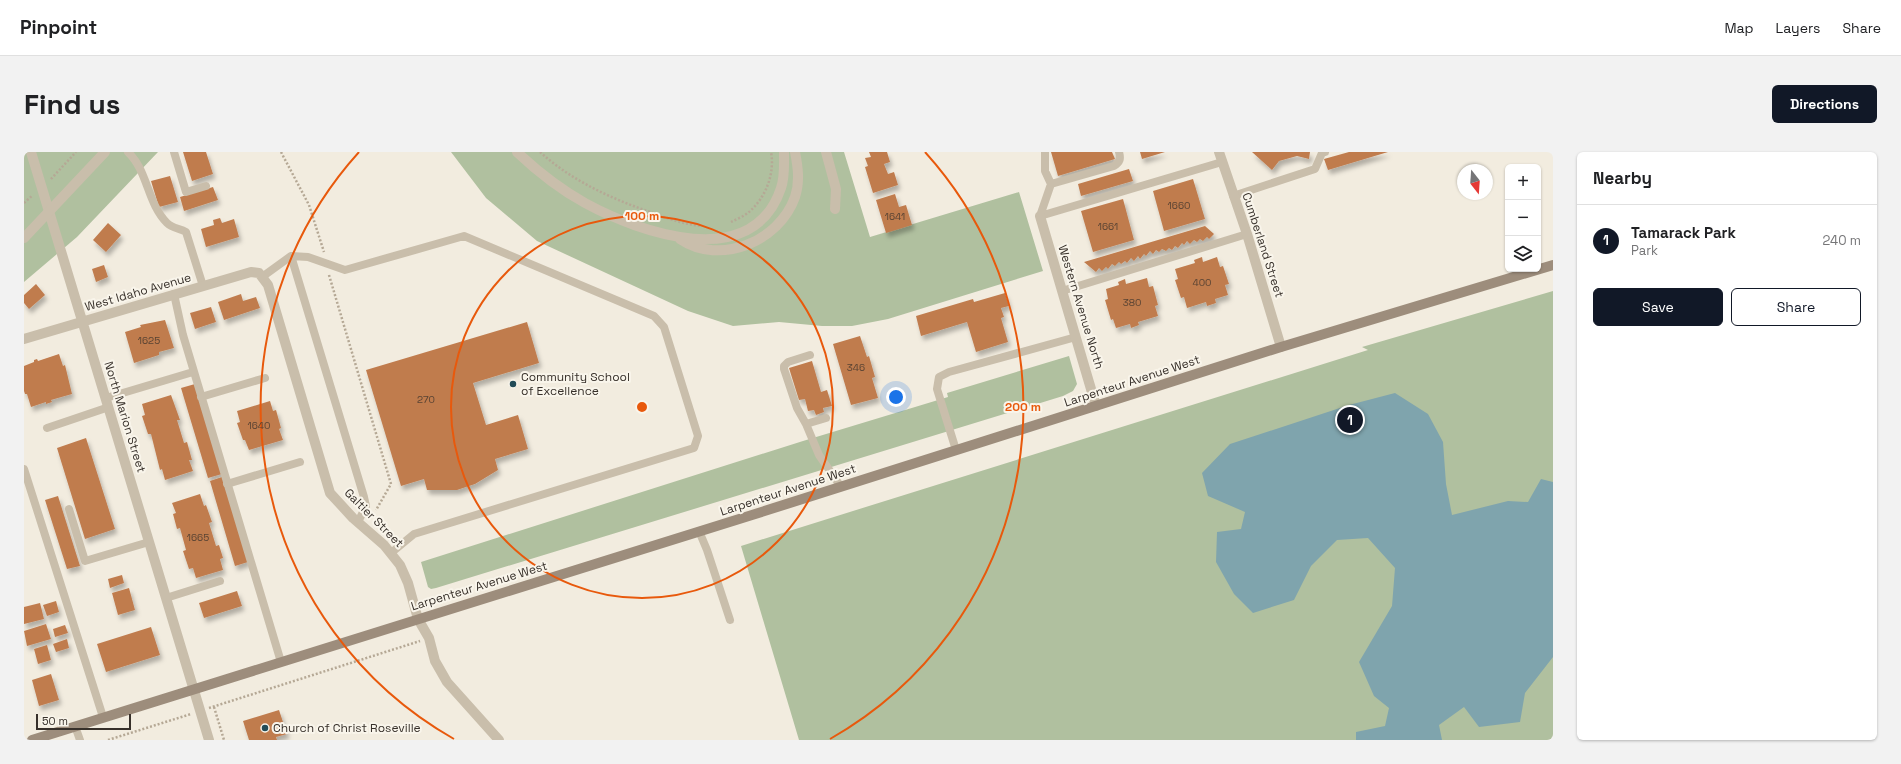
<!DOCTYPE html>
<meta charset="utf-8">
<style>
body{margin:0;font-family:"Space Grotesk",sans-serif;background:#f2f2f2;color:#202124}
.controls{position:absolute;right:12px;top:12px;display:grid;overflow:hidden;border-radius:6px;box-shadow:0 1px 3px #0004}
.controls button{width:36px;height:36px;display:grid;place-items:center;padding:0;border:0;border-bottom:1px solid #e0e0e0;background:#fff;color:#202124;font:20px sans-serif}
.compass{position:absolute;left:1433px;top:12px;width:36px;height:36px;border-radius:50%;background:#fff;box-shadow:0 1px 3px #0004;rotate:163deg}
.scale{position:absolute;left:12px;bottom:10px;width:95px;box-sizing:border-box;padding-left:4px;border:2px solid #37302a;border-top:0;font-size:11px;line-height:14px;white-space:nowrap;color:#37302a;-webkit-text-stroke:3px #f9f5eb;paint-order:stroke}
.you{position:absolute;left:872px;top:245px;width:14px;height:14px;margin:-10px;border:3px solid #fff;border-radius:50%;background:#1a73e8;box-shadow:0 0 0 6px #1a73e833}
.badge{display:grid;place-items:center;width:26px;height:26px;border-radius:50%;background:#111827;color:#fff;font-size:13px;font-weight:700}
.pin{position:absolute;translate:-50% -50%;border:2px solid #fff;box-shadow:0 1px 4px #0006}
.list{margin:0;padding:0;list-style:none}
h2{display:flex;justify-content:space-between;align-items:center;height:52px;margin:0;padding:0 16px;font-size:17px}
h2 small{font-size:13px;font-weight:400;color:#757577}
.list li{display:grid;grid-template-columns:26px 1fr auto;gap:12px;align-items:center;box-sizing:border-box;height:72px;padding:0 16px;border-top:1px solid #e0e0e0}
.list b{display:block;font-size:15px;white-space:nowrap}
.list p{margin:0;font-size:13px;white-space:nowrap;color:#757577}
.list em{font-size:13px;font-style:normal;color:#757577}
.actions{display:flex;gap:8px;padding:12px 16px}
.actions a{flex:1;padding:9px 0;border:1px solid #111827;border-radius:6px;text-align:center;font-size:14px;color:#111827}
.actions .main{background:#111827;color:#fff}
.icon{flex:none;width:22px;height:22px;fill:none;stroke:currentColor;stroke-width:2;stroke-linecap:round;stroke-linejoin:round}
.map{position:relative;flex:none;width:1529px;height:588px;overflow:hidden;border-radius:6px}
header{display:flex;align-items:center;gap:24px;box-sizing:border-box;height:56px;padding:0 20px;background:#fff;border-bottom:1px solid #e0e0e0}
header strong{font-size:19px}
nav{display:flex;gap:22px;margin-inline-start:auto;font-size:14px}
.intro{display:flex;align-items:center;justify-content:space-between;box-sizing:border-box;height:96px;padding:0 24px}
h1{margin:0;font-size:28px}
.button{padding:10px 18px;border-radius:6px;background:#111827;color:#fff;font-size:14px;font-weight:700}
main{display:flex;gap:24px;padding:0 24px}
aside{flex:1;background:#fff;border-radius:6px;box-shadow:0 1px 3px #0004}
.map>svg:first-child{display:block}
.green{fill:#b0c09f}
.water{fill:#7fa4ad}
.building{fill:#c07c4e;filter:url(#shadow)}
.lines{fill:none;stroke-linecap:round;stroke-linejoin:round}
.path{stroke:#b5a895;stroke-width:2.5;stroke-dasharray:2 2;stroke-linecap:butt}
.service{stroke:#c9beab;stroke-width:8}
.minor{stroke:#c9beab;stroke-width:10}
.tertiary{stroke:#c9beab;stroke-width:10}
.secondary{stroke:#9d8d7c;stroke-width:10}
.ring{fill:none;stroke:#e8590c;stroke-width:2}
.poi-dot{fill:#214b57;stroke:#f9f5eb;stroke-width:1.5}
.labels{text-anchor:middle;stroke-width:4;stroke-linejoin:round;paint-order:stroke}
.number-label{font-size:10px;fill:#594333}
.street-label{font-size:12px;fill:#37302a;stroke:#f9f5eb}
.poi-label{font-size:12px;fill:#37302a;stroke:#f9f5eb;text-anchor:start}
.centre{fill:#e8590c;stroke:#f9f5eb;stroke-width:2}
.ring-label{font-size:12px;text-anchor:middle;font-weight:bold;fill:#e8590c;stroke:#f9f5eb;stroke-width:4;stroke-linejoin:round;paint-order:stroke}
</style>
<header>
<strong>Pinpoint</strong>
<nav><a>Map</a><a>Layers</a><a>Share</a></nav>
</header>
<div class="intro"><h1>Find us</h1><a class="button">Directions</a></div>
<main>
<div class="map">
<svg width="1529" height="588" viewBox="0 0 1529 588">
<defs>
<filter id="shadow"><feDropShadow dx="2.5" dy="4.5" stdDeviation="2" flood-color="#0004"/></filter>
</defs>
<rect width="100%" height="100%" fill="#f2ecdf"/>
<path class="green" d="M0,0H134L53,85L0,130Z
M427,0H820L846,85L995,40L1019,119L864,167L828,174H798L755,170L709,174L664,159L513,89L462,46Z
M1529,139V588H775L717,394L1344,198L1338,195Z
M1045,204L1053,232L1049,239L1039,244L412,436L407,437L404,435L397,410L779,289L924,245L923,241Z"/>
<path class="water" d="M1371,241L1404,262L1419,290L1422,332L1428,363L1484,349L1504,350L1517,327L1529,330V505L1501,541L1496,570L1455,575L1440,555L1415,573L1418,588H1332V580L1361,574L1365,556L1350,544L1335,510L1368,454L1371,416L1344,386L1313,388L1287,414L1270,448L1229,461L1210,442L1192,410L1193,380L1217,377L1221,360L1184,344L1178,321L1206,292L1325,253Z"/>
<path class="building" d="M159,0H182L189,22L168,29Z
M845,0H863L866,10L860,12L864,22L870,20L874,33L849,41L841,15L844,14L841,6L847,5Z
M1027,0H1088L1091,7L1034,24Z
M1116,0H1141L1118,7Z
M1228,0H1286L1285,7L1273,4L1255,9L1248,18Z
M1325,0H1364L1304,18L1300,7Z
M1105,17L1109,29L1057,44L1054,32Z
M146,24L154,50L135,55L127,29Z
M1169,27L1181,67L1140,79L1129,39Z
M189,35L194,48L160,59L156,45Z
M871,42L875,55L882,53L888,73L862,81L852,48Z
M1099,47L1110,88L1069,100L1057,59Z
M196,66L198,71L210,67L215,85L182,95L177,77L190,73L189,68Z
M84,71L97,83L82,100L69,88Z
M1181,74L1190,82L1185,87L1183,85L1179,89L1176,87L1173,90L1170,88L1166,92L1163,89L1160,93L1158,91L1154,96L1151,94L1148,98L1145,96L1142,99L1138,97L1135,100L1132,98L1129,102L1126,99L1122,104L1120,102L1116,107L1114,104L1110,109L1107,106L1103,111L1101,109L1097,112L1095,110L1091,114L1088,112L1084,117L1082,115L1078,119L1075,116L1072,120L1060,110Z
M1178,105L1179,110L1193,105L1196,115L1199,114L1205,132L1201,133L1204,143L1191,147L1192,151L1183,154L1182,150L1163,156L1160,145L1157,146L1151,128L1154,127L1151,117L1171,111L1170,108Z
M80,113L84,125L72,130L68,117Z
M1123,126L1125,135L1129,134L1134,153L1131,154L1134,164L1114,170L1115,173L1107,176L1106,172L1092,176L1089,167L1087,168L1081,148L1084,147L1082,137L1095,133L1094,130L1101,127L1102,132Z
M12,132L21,143L5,157L0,151V143Z
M981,141L985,154L977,156L980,165L977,166L984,190L952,200L943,170L897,184L892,164L949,147L950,150Z
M217,142L219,149L232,145L236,156L200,168L194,150Z
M187,155L192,170L171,177L166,161Z
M141,168L150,196L135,200V203L110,211L101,180L117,175L116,173Z
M503,170L515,211L449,231L462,273L494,263L504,297L471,307L474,318L451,332L433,338H403L400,327L377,334L342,218Z
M836,184L843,205L845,204L851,225L848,226L854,246L827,253L809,192Z
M35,202L39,214L41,213L48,242L27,248L28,250L22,252V250L7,255L3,242H1L0,239V214L10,210V208L13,207L14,209Z
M788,209L797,240L803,238L808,254L799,256L800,260L792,263L790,258L784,259L781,247L775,248L765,216Z
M171,232L198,322L184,326L157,236Z
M147,243L156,268H153L160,291L163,290L168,308H165L169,319L141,328L138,317L136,318L127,282H124L118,264L121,263L118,252Z
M246,249L249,259L252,258L257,276L255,277L259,288L225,298L221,288H219L213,271L216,270L213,259Z
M62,286L91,377L61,387L33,296Z
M198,325L224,410L211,414L186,329Z
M176,342L180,354L182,353L188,370L185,371L192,394L195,393L199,406L196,407L199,418L172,426L169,416L165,417L159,399L162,398L156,376L153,377L149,362L152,361L148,351Z
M34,344L56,414L43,417L21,348Z
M98,423L100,431L86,436L84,427Z
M105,436L111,458L94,463L88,441Z
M213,439L218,454L180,466L175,451Z
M32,449L35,460L23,464L19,453Z
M16,451L20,467L0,472V455Z
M22,472L27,487L3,494L0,479Z
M41,473L44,481L31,485L29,477Z
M127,475L136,503L82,520L73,492Z
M43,487L45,496L32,500L29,492Z
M23,493L27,508L14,512L10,497Z
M27,522L35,548L15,554L8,528Z
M255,558L263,582L252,585L253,588H225L219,569Z"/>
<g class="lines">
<path class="path" d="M257,0L285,53L300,100
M516,0C548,29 588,47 629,61C645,67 660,72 677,74
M27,27L52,0
M0,51L9,43
M707,70C713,67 721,64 726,59C742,45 751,21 747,0
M305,123L367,332L352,358
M190,555L200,588
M185,556L396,489
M84,588L167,562"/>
<path class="service" d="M104,0C124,19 123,51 143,71C149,77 156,76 162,80L179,134
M150,0L162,40L182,34
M1027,32L1090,14C1096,10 1097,7 1095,0
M1209,44L1291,17L1298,1L1301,0
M1016,64L1198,10
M1016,64L1027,32L1021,19V0
M267,104L340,345L342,354L334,370
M238,125L267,104L284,105L321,118L440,84L630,164L640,175L674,284L670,296L390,382L367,401
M1038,139L1223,82
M150,142L159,183L257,510
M786,203L764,210L760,214V217L773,256L782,272L802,266
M177,245L241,226
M82,246L169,220
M782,272L795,303L817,335
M23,276L85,255
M932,298L913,237L915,225L925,220L1052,185
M0,317L79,565
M203,332L276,310
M45,357L61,409L125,390
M675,379L683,398L706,468
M142,446L196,429
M51,574L56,588"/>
<path class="minor" d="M7,0L185,588
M802,0L812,37L811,57
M1195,0L1223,82L1257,195
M1016,64L1072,254
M0,187L227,120L235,121L244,133L306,341L329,366L360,393L376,413L384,431L394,467L405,486L411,509L423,530L475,588"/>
<path class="tertiary" d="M493,0C513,19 536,37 561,51C616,81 729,121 757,36C761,25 760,12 760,0
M0,86L81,0
M656,87C696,114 755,90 771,45C776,30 774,15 771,0"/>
<path class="secondary" d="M8,588L728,363L1257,195L1529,113"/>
</g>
<g class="ring">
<circle cx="618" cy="255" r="191"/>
<path d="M430 587A381 381 0 0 1 335 0M901 0A381 381 0 0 1 806 587"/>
</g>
<g class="poi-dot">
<circle cx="489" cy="232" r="4"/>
<circle cx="241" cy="576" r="4"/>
</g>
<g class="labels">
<g class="number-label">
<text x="1155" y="57">1660</text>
<text x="871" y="68">1641</text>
<text x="1084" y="78">1661</text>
<text x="1178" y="134">400</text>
<text x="1108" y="154">380</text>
<text x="125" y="192">1625</text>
<text x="832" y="219">346</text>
<text x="402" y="251">270</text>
<text x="235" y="277">1640</text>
<text x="174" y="389">1665</text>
</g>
<g class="street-label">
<text transform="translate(1239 93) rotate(72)" y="4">Cumberland Street</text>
<text transform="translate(114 140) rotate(-16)" y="4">West Idaho Avenue</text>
<text transform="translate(1057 155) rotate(73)" y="4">Western Avenue North</text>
<text transform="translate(1108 229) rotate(-18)" y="4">Larpenteur Avenue West</text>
<text transform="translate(101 265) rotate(73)" y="4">North Marion Street</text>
<text transform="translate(764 338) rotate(-18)" y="4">Larpenteur Avenue West</text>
<text transform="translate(350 366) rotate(45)" y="4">Galtier Street</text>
<text transform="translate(455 434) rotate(-17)" y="4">Larpenteur Avenue West</text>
</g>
<g class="poi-label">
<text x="497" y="229">Community School<tspan x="497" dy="14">of Excellence</tspan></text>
<text x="249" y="580">Church of Christ Roseville</text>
</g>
</g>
<circle cx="618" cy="255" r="6" class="centre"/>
<g class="ring-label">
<text x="618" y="68">100 m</text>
<text x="999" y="259">200 m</text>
</g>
</svg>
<div class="controls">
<button>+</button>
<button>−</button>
<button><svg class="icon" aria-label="layers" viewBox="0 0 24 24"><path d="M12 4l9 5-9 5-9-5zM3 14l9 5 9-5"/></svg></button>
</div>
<svg class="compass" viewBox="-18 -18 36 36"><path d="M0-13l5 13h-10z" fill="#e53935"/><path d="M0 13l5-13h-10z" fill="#757577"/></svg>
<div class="scale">50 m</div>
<div class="you"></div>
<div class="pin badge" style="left:1326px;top:268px">1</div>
</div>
<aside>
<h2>Nearby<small></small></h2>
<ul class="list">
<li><span class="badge">1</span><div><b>Tamarack Park</b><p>Park</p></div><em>240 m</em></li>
</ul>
<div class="actions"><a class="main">Save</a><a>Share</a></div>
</aside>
</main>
